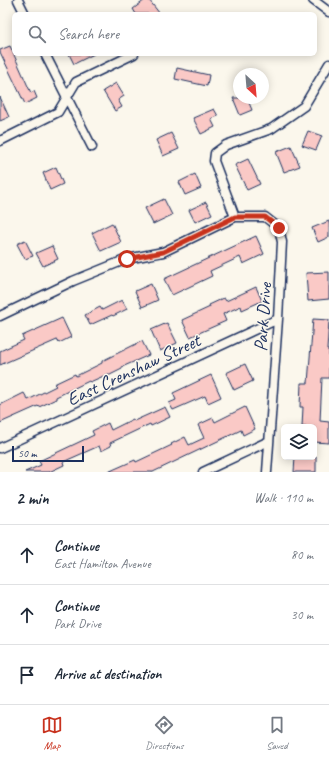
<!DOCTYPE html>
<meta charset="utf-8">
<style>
body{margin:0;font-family:Caveat,sans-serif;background:#f6f6f7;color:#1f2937}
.controls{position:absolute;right:12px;bottom:12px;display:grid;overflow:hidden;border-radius:6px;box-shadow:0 2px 10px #0003}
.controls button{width:36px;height:36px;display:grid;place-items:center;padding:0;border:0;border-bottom:1px solid #e0e1e3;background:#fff;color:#1f2937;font:20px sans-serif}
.compass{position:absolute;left:233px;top:68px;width:36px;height:36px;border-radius:50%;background:#fff;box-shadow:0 2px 10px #0003;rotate:154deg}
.scale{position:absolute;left:12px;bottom:10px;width:72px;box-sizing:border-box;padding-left:4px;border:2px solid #1b2f5e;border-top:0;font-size:11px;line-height:14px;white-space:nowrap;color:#1b2f5e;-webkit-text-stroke:3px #fbf7ec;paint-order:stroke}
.stop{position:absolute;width:12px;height:12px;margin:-9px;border:3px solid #c8321e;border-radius:50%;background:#fff}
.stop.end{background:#c8321e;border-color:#fff;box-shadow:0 1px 4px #0008}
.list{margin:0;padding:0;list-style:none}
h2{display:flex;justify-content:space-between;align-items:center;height:52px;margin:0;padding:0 16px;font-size:17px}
h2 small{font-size:13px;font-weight:400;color:#747a83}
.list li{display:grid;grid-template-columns:26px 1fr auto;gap:12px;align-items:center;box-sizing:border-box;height:60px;padding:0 16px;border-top:1px solid #e0e1e3}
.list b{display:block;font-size:15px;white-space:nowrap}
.list p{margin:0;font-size:13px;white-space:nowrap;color:#747a83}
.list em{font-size:13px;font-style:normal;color:#747a83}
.icon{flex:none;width:22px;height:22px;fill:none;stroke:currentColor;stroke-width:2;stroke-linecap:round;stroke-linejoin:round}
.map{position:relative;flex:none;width:329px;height:472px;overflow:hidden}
.search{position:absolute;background:#fff;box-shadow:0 2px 10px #0003;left:12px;right:12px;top:12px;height:44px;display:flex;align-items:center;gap:10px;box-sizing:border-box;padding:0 14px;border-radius:6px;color:#747a83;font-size:15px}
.sheet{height:232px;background:#fff}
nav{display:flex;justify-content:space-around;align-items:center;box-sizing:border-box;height:56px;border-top:1px solid #e0e1e3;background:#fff;font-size:11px;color:#747a83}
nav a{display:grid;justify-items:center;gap:2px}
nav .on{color:#c8321e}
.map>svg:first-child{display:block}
.building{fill:#fac9c6;stroke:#1b2f5e}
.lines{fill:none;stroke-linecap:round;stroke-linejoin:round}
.minor-casing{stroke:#1b2f5e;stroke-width:11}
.minor{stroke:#fbf7ec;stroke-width:8}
.route{stroke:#c8321e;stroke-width:5}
.labels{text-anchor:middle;stroke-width:3;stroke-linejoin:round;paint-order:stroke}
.street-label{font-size:19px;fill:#1b2f5e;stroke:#fbf7ec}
</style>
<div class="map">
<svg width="329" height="472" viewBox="0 0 329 472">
<rect width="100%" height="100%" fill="#fbf7ec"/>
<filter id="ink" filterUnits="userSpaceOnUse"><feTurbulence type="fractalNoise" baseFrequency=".025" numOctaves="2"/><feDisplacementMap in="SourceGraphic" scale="8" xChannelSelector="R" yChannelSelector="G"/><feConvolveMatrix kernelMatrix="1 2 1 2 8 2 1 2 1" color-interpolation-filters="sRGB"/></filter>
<g filter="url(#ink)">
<path class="building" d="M145,0H149L160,14H136L133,9Z
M10,46L31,93L34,91L37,98L25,104L0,52V50Z
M69,54H94L74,64Z
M177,68L209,75L207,86L175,79Z
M116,83L124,96L118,100L122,107L115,111L103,91Z
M0,97L9,117L0,121Z
M233,98H247L252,110L240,115Z
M214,109L218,116L211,119L215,127L201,134L193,118Z
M308,131L322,136L316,150L302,145Z
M171,133L179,149L163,156L156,140Z
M291,146L300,166L284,172L276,152Z
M248,159L260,184L247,190L235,165Z
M56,167L63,184L50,190L43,173Z
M195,174L201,188L185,195L179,182Z
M164,199L172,215L153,224L145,208Z
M206,202L212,214L195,222L189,210Z
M329,221V237L318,242L312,228Z
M112,223L121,242L101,251L92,233Z
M256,236L264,254L243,264L240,257L210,271L212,276L172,295L164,279Z
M25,240L33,256L25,259L17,244Z
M52,246L58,259L43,266L36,253Z
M329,272V299L308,301L306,273Z
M151,284L158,300L142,307L135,291Z
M256,287L262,301L242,310L241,306L223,314L226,321L190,337L182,320L210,307L209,305L224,298L226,301Z
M122,300L127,309L113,316L112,315L90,325L85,315L100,307L102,310Z
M62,318L71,337L59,343L57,340L0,365V351L24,340L22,336Z
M313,319L329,320L327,350H329V378H322L320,421L329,422V443L314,442V427H302L303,407H300L301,383H308Z
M167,323L177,343L160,351L151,330Z
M142,341L149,355L122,367V369L108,376V374L90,382L89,381L56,397V399L39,407L38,406L0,423V405L24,393L28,400L56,386L54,384L75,374L76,376L102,363V361Z
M245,364L253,381L234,390L226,373Z
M211,375L221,397L208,403L205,396L173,410L169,403L176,400L173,393Z
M165,407L170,417L151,426L150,424L110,443L111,446L101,451L99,446L63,462L64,465L49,472H25L41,465L39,461L94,435L92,431L108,423L111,430L133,419L134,421Z
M245,407L255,429L243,435L241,430L153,472H108L135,460L136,462L172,445L171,444L185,437L189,445L204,438L198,425L213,418L215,422Z
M295,457H316V472H294Z"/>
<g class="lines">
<defs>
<path id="minor" d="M18,0L25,14
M313,0L329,12
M45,54L92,147
M0,141L58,112L76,82L134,54
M235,217L214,161L215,153L226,145L271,129L304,106L329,64
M0,316L73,281L127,259L163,252L235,217H265L279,228L282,242L278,319L267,472
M0,448L278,319
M203,472L269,441"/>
</defs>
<use href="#minor" class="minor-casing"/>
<use href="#minor" class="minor"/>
</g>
</g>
<g class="lines" filter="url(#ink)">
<path class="route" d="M127,259L163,252L235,217H265L279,228"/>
</g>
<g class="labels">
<g class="street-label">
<text transform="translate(262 317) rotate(-86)" y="7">Park Drive</text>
<text transform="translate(133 369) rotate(-25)" y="7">East Crenshaw Street</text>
</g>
</g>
</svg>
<div class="controls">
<button><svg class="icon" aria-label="layers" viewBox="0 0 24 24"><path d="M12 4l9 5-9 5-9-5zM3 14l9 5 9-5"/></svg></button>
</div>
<svg class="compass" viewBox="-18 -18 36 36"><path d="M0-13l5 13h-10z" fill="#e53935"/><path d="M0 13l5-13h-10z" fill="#747a83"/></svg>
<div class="scale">50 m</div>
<div class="stop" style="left:127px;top:259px"></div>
<div class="stop end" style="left:279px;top:228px"></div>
<div class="search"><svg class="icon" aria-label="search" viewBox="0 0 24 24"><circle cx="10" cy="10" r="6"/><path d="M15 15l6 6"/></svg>Search here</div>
</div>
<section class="sheet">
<h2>2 min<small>Walk · 110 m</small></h2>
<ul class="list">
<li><svg class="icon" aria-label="ahead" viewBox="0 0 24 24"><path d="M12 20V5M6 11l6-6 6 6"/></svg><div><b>Continue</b><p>East Hamilton Avenue</p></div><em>80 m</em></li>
<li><svg class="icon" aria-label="ahead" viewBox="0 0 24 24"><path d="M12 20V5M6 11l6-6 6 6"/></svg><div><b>Continue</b><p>Park Drive</p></div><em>30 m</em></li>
<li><svg class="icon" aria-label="arrive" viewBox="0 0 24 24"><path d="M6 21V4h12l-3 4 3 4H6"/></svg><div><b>Arrive at destination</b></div></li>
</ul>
</section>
<nav>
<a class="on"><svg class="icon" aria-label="map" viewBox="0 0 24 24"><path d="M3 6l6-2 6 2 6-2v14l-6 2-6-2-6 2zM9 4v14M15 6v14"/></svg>Map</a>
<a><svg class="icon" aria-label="directions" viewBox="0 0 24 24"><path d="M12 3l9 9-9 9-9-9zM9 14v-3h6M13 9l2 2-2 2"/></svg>Directions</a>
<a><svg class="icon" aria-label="saved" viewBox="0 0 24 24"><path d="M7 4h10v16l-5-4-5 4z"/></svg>Saved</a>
</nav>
